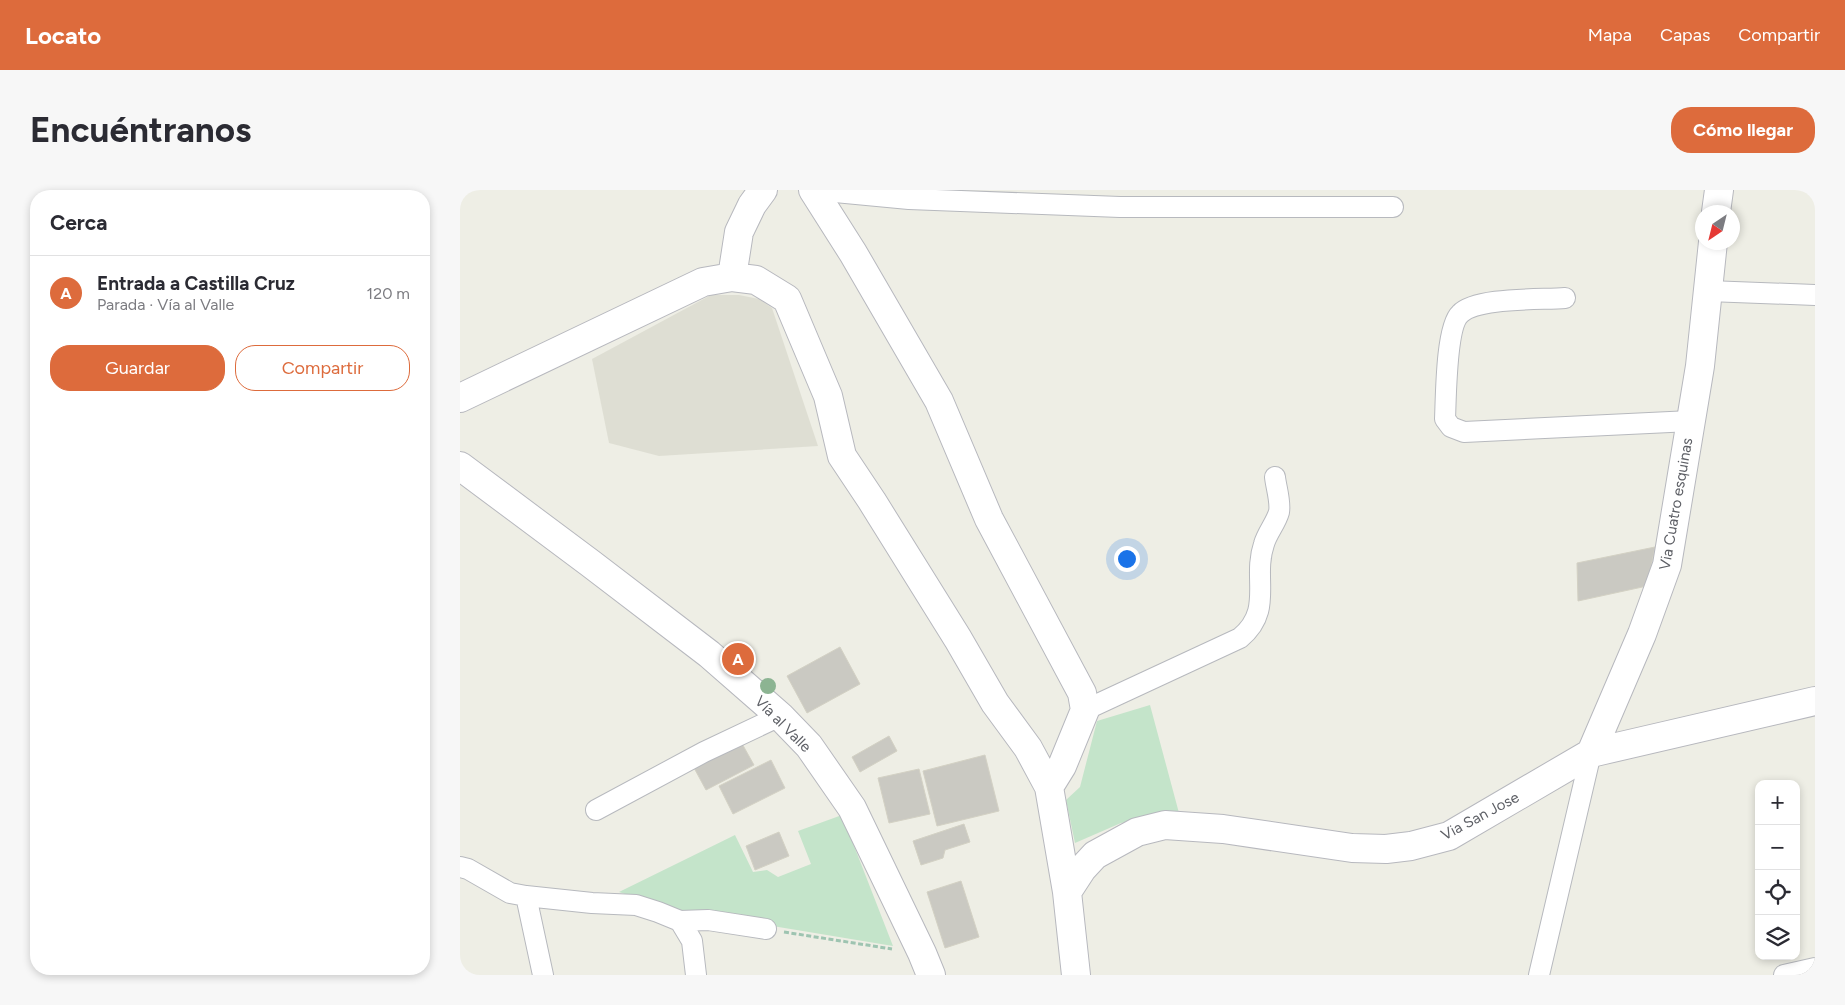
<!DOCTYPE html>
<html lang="es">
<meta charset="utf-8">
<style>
body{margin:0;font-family:Figtree,sans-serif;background:#f7f7f7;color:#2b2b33}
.controls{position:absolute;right:15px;bottom:15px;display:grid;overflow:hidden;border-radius:10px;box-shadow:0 2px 8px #0003}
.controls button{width:45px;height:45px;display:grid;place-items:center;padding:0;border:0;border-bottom:1px solid #e1e1e2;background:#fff;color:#2b2b33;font:25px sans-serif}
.compass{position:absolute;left:1235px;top:15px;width:45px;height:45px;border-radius:50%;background:#fff;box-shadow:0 2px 8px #0003;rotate:215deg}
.you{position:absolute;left:666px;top:368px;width:18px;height:18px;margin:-12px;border:4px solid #fff;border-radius:50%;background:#1a73e8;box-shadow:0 0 0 8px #1a73e833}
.badge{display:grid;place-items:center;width:32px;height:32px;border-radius:50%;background:#dd6b3c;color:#fff;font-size:16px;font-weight:700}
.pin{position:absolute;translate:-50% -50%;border:2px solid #fff;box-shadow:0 1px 5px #0006}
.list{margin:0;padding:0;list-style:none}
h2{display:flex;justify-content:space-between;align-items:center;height:65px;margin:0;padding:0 20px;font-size:21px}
h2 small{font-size:16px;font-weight:400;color:#7c7c81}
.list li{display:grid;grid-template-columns:32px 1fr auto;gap:15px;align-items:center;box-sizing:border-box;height:75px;padding:0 20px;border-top:1px solid #e1e1e2}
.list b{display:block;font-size:19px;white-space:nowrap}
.list p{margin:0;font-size:16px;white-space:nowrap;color:#7c7c81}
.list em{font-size:16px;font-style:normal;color:#7c7c81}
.actions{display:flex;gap:10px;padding:15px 20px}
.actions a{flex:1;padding:11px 0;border:1px solid #dd6b3c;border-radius:20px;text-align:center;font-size:18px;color:#dd6b3c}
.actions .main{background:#dd6b3c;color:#fff}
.icon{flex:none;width:28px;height:28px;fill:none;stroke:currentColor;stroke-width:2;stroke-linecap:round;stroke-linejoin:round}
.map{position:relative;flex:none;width:1355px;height:785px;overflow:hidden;border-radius:20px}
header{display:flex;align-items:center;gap:30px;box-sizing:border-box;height:70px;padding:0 25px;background:#dd6b3c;color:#fff}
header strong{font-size:24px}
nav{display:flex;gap:28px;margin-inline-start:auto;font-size:18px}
.intro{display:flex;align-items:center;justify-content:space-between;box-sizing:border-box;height:120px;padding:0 30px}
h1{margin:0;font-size:35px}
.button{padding:12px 22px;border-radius:20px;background:#dd6b3c;color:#fff;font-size:18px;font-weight:700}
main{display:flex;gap:30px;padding:0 30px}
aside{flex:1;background:#fff;border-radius:20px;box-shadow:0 2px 8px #0003}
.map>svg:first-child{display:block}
.education{fill:#deded3}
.green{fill:#c4e4ca}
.building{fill:#cac9c2;stroke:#d3d1c4}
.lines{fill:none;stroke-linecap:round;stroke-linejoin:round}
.street-casing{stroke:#b7b9be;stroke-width:22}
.secondary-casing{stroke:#b7b8be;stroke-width:30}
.path{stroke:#9ec4b1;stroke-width:3;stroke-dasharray:5 2.5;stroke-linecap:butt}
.street{stroke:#fff;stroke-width:20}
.secondary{stroke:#fff;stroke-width:28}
.tree{fill:#8cb492}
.labels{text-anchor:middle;stroke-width:4;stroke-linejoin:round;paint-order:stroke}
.street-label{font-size:15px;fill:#5d5f65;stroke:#fff}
</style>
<header>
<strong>Locato</strong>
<nav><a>Mapa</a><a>Capas</a><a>Compartir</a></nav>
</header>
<div class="intro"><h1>Encuéntranos</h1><a class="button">Cómo llegar</a></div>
<main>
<aside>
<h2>Cerca<small></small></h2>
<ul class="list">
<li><span class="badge">A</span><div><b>Entrada a Castilla Cruz</b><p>Parada · Vía al Valle</p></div><em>120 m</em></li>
</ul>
<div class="actions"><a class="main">Guardar</a><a>Compartir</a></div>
</aside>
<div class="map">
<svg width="1355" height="785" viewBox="0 0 1355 785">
<rect width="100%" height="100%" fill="#eeeee5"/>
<path class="education" d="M251,105H279L299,109L312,118L358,256L199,266L149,253L132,169Z"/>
<path class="green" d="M690,515L719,623L661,633L615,653L606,610L620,597L637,531Z
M382,625L433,756L215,720L159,702L275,645L293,682L307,680L318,687L351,674L338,641Z"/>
<path class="building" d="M1195,357L1187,396L1118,411L1117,373Z
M380,457L400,494L347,523L327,486Z
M429,546L437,561L400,582L392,567Z
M280,550L294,575L246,600L233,576Z
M525,565L539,621L477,636L463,581Z
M311,570L325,598L273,624L259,596Z
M459,579L470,624L429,633L418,588Z
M504,634L510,652L485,660L483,668L461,675L453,651Z
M319,642L329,666L295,680L286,656Z
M501,691L519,747L485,758L467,702Z"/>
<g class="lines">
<defs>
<path id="street" d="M354,0L449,9L660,17H933
M1248,101L1355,105
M1105,108C1081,110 1016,107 1000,124C986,137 986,208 985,229L991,237L1004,242L1231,231
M625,520L780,448C814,420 792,389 804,354C807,343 816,333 819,322C821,312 816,297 815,287
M136,620L244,562L320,526
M0,677L8,679L50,703L66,706L132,713L176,715L198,722L220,731L232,751L236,785
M66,706L83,785
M220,731L248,730L306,739
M1079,785L1131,563
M1324,785L1355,778"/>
<path id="secondary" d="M353,0L393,63L479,211L529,329L622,503L625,520L602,576L589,597
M1256,22L1259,0
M272,87L279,42L292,15L303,0
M0,208L243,92L272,87L296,90L327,109L368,206L382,266L412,311L498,449L535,513L568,558L589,597L607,702L616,785
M0,276L130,373L249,464L320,526L349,556L392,618L462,763L471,785
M1131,563L1182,444L1207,375L1240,176L1253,52
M607,702L622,679L635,665L677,642L705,635L763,639L892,658L926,659L951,656L989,646L1131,563L1355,511"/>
</defs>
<use href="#street" class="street-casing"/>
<use href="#secondary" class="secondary-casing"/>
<path class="path" d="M324,742L432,759"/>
<use href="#street" class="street"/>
<use href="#secondary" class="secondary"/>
</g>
<circle class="tree" cx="308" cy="496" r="8"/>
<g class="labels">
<g class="street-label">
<text transform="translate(1216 314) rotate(-80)" y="5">Via Cuatro esquinas</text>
<text transform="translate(323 534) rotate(45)" y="5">Vía al Valle</text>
<text transform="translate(1020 626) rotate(-28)" y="5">Via San Jose</text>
</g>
</g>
</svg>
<div class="controls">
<button>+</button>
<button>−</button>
<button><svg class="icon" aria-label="locate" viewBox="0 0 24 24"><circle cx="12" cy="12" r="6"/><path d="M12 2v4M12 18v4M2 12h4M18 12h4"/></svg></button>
<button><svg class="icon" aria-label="layers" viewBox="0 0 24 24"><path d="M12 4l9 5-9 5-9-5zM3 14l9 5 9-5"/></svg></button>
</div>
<svg class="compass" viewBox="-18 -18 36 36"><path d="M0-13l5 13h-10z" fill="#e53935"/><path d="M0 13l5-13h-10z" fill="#7c7c81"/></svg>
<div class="you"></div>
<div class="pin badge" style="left:278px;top:469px">A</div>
</div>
</main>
